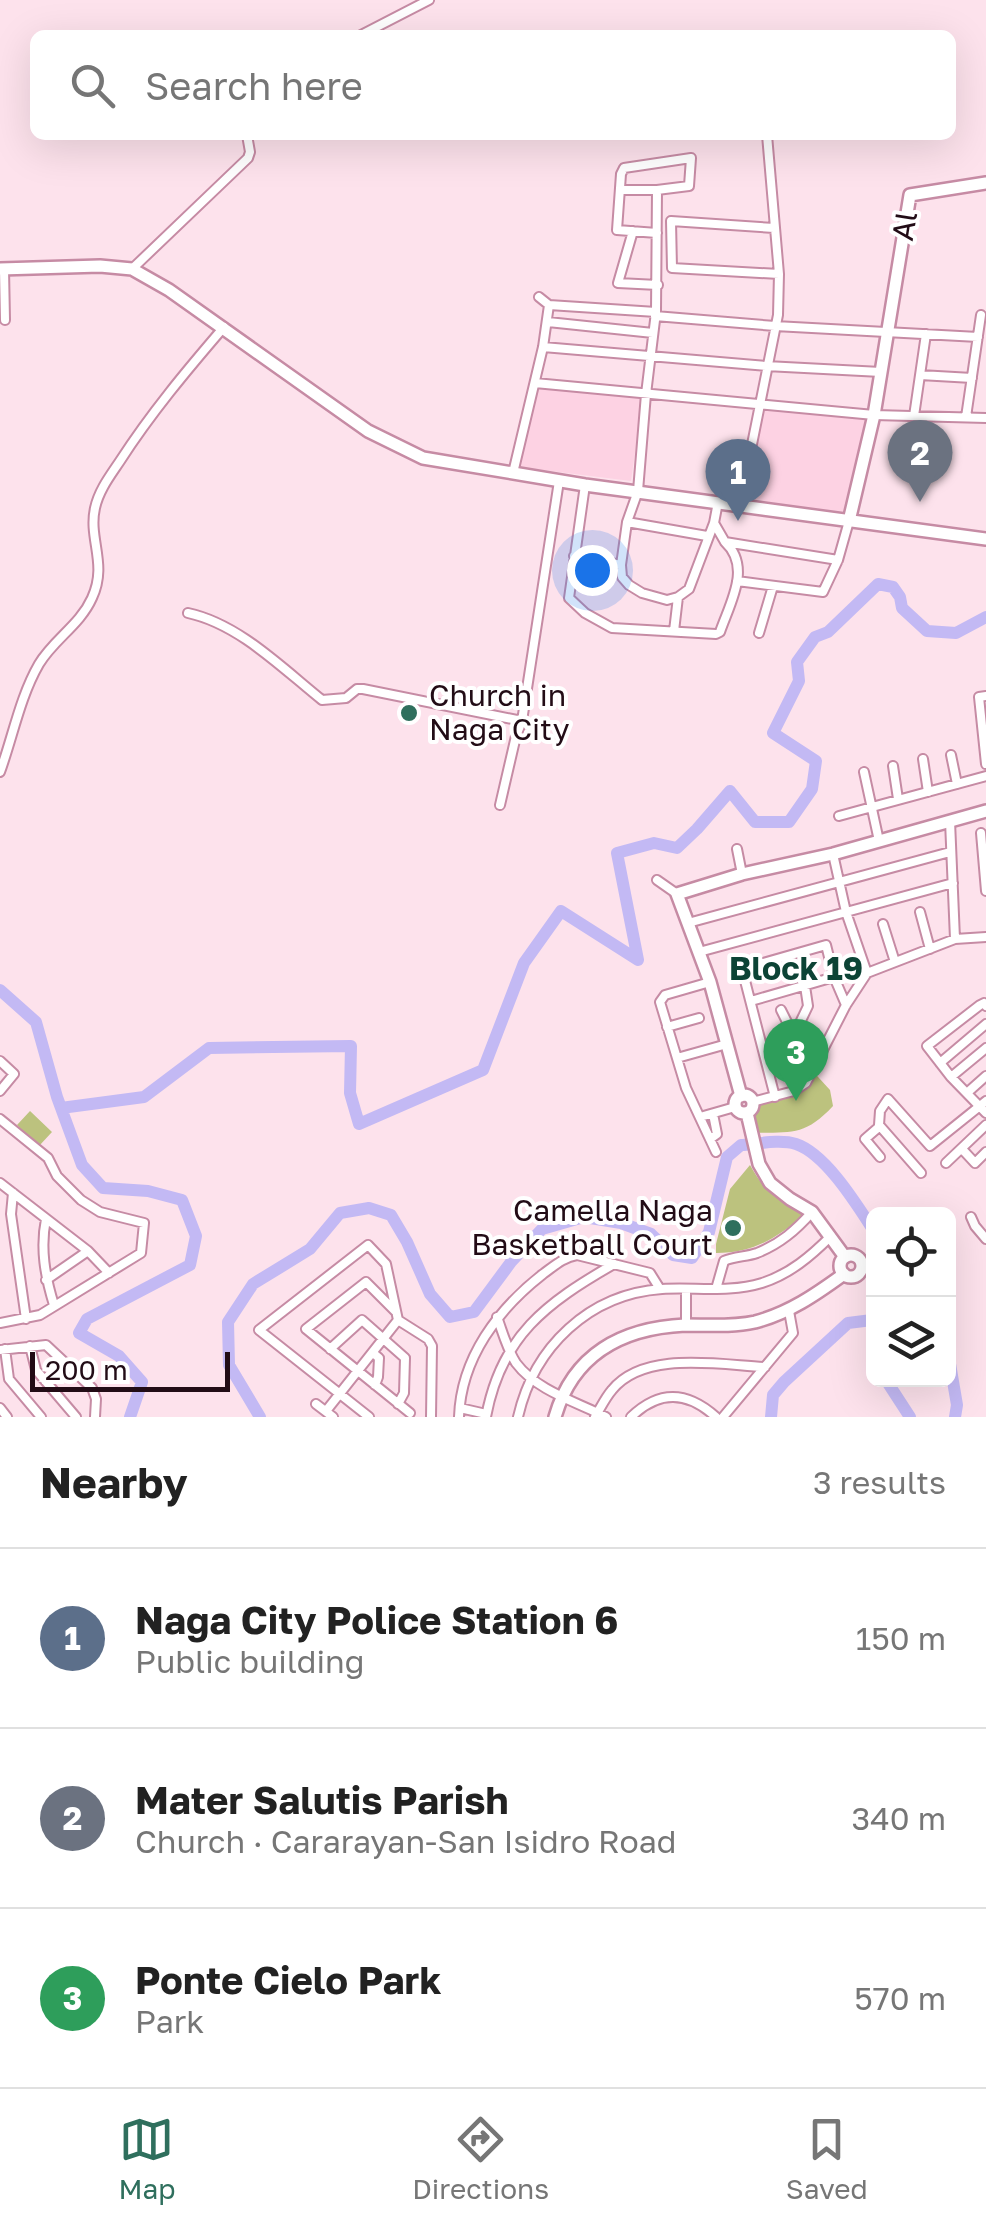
<!DOCTYPE html>
<meta charset="utf-8">
<style>
body{margin:0;font-family:"Golos Text",sans-serif;background:#f6f6f6;color:#222}
.controls{position:absolute;right:30px;bottom:30px;display:grid;overflow:hidden;border-radius:15px;box-shadow:0 10px 40px #0002}
.controls button{width:90px;height:90px;display:grid;place-items:center;padding:0;border:0;border-bottom:2px solid #e0e0e0;background:#fff;color:#222;font:50px sans-serif}
.scale{position:absolute;left:30px;bottom:25px;width:200px;box-sizing:border-box;padding-left:10px;border:5px solid #220c16;border-top:0;font-size:28px;line-height:35px;white-space:nowrap;color:#220c16;-webkit-text-stroke:8px #fff;paint-order:stroke}
.you{position:absolute;left:592px;top:570px;width:35px;height:35px;margin:-25px;border:8px solid #fff;border-radius:50%;background:#1a73e8;box-shadow:0 0 0 15px #1a73e833}
.badge{display:grid;place-items:center;width:65px;height:65px;border-radius:50%;background:#2f6f5d;color:#fff;font-size:32px;font-weight:700}
.pin{position:absolute;translate:-50% -82px;filter:drop-shadow(0 2px 5px #0008)}
.pin::after{content:'';position:absolute;top:52px;width:35px;height:30px;background:inherit;clip-path:polygon(0 0,100% 0,50% 100%)}
.list{margin:0;padding:0;list-style:none}
h2{display:flex;justify-content:space-between;align-items:center;height:130px;margin:0;padding:0 40px;font-size:42px}
h2 small{font-size:32px;font-weight:400;color:#767676}
.list li{display:grid;grid-template-columns:65px 1fr auto;gap:30px;align-items:center;box-sizing:border-box;height:180px;padding:0 40px;border-top:2px solid #e0e0e0}
.list b{display:block;font-size:38px;white-space:nowrap}
.list p{margin:0;font-size:32px;white-space:nowrap;color:#767676}
.list em{font-size:32px;font-style:normal;color:#767676}
.icon{flex:none;width:55px;height:55px;fill:none;stroke:currentColor;stroke-width:2;stroke-linecap:round;stroke-linejoin:round}
.map{position:relative;flex:none;width:986px;height:1417px;overflow:hidden}
.search{position:absolute;background:#fff;box-shadow:0 10px 40px #0002;left:30px;right:30px;top:30px;height:110px;display:flex;align-items:center;gap:25px;box-sizing:border-box;padding:0 35px;border-radius:15px;color:#767676;font-size:38px}
.sheet{height:670px;background:#fff}
nav{display:flex;justify-content:space-around;align-items:center;box-sizing:border-box;height:140px;border-top:2px solid #e0e0e0;background:#fff;font-size:28px;color:#767676}
nav a{display:grid;justify-items:center;gap:5px}
nav .on{color:#2f6f5d}
.map>svg:first-child{display:block}
.built{fill:#fdd2e3}
.green{fill:#bcc27e}
.lines{fill:none;stroke-linecap:round;stroke-linejoin:round}
.river{stroke:#c3b9f4;stroke-width:12}
.street-casing{stroke:#c68ba4;stroke-width:12}
.secondary-casing{stroke:#c68ba4;stroke-width:16}
.street{stroke:#fff;stroke-width:8}
.secondary{stroke:#fff;stroke-width:11}
.poi-dot{fill:#2f6f5d;stroke:#fff;stroke-width:4}
.labels{text-anchor:middle;stroke-width:8;stroke-linejoin:round;paint-order:stroke}
.street-label{font-size:30px;fill:#220c16;stroke:#fff}
.poi-label{font-size:30px;fill:#220c16;stroke:#fff;text-anchor:start}
.neighbourhood-label{font-size:32px;font-weight:bold;fill:#0c4335;stroke:#fff}
</style>
<div class="map">
<svg width="986" height="1417" viewBox="0 0 986 1417">
<rect width="100%" height="100%" fill="#fde2ec"/>
<path class="built" d="M537,385L643,396L631,481L518,467Z
M763,408L870,418L847,516L745,499Z"/>
<path class="green" d="M808,1066L830,1090L833,1106C805,1136 792,1132 754,1133C747,1089 769,1108 792,1087C798,1082 802,1072 808,1066Z
M30,1111L52,1132L39,1146L17,1125Z
M750,1165C763,1189 777,1202 803,1212V1216C775,1239 753,1253 716,1253V1244L730,1189Z"/>
<g class="lines">
<path class="river" d="M0,990L36,1022L57,1097L82,1165L103,1188L148,1191L182,1200L196,1236L190,1265L87,1319L79,1333L119,1356L142,1382L130,1417
M61,1108L144,1097L209,1048L351,1046L350,1093L359,1124L483,1070L524,963L561,911L638,960L617,853L654,843L677,848L697,829L730,791L755,822H789L812,789L816,761L773,733L799,681L797,662L815,637L828,632L878,584L893,587L900,597L902,608L927,631L956,633L986,617
M948,1352L957,1405L955,1417
M886,1380L910,1417
M260,1417L229,1365L228,1322L253,1284L310,1249L340,1213L369,1208L391,1215L407,1242L430,1294L450,1317L474,1312L511,1262L542,1229L584,1217L621,1223L651,1234L673,1255L692,1258L709,1232L727,1157L741,1145C757,1144 780,1139 796,1144C826,1154 857,1205 874,1231
M771,1417L773,1395L784,1382L848,1323L872,1320L874,1322"/>
<defs>
<path id="street" d="M361,35L429,0
M620,190H657L689,186L691,158L624,168L621,174L617,230L657,233
M657,190L656,312L646,394L638,491L627,522L621,565L622,577L629,585L642,593L667,600L678,597L689,589L714,523L718,502
M774,228L671,221L672,268L779,274
M633,231L618,283L658,285
M4,269L5,320
M132,269L248,158L250,152L247,135
M539,297L549,305L656,312
M655,316L775,326L978,337
M548,322L653,333
M543,347L766,366L881,372
M920,375L972,378
M535,383L874,415L986,418
M914,416L926,334
M966,417L981,315
M513,473L543,347L549,305
M585,485L569,598L585,613L612,628L716,634L720,632C730,603 752,567 725,542
M740,504L778,315L779,274L767,135
M627,522L707,536
M714,523L725,542L838,560
M574,556L621,565
M737,581L823,592L838,560L849,521
M188,613C239,624 282,668 322,700L346,698L357,689H363L522,721
M674,631L678,597
M759,633L773,586
M986,696L979,697L986,764
M951,755L957,784
M923,759L928,792
M893,766L898,799
M0,772C13,736 20,697 39,664C54,639 80,625 92,598C108,564 88,539 95,508C99,490 110,476 120,461C151,413 187,370 224,327
M864,772L879,841
M500,805L516,736L522,721L559,481
M839,816L986,776
M950,821L955,939
M981,833L986,891
M737,849L742,874
M833,854L846,912L867,973
M657,880L677,894
M920,912L930,949
M688,923L950,852
M883,924L895,962
M699,952L953,883
M710,982L665,995L660,1002L686,1088L716,1152
M751,1001L834,977
M986,1006L984,1003L980,1005L927,1046L951,1077L986,1113
M781,1010L793,1034
M667,1027L699,1018
M677,1058L727,1044
M0,1061L14,1074L0,1091
M940,1063L986,1024
M767,1065L778,1062L785,1054L808,1006L805,986
M951,1077L986,1048
M968,1092L986,1076
M775,1097L742,969L826,945L834,977L846,1005
M752,1102L794,1091L806,1083L846,1005L867,973L955,939L986,937
M700,1117L735,1107
M0,1119L48,1158L57,1176L81,1200L100,1212L144,1223L141,1253L40,1315L0,1323
M880,1126L865,1139L880,1157
M710,1139L717,1134L713,1114
M962,1149L975,1163L986,1152
M946,1163L986,1125
M921,1173L879,1125L880,1111L888,1099L930,1146L986,1101
M0,1183L88,1251L109,1273
M13,1193L11,1214L26,1319
M971,1217L975,1226L986,1239
M46,1219C40,1248 45,1276 54,1305
M46,1280L88,1251
M686,1289V1325
M716,1289L724,1261C735,1256 746,1257 757,1253C780,1244 796,1230 812,1212
M395,1311L366,1282L306,1329L410,1413
M497,1317C503,1333 507,1349 516,1363C537,1391 577,1402 606,1417
M30,1346L36,1370L76,1417
M5,1349L9,1379L41,1417
M330,1349L362,1320L405,1358L404,1393L398,1404
M0,1350L46,1345L92,1388L96,1399L95,1417
M373,1353L379,1358L378,1377L375,1385
M316,1404L333,1417
M0,1408L7,1417
M460,1408L486,1414
M326,1411L398,1320
M369,1417L259,1330L368,1245L386,1264L398,1320L428,1339L432,1346L431,1417
M459,1417C461,1358 498,1309 543,1274C554,1266 564,1257 577,1255L650,1273L660,1289
M486,1417C501,1336 546,1303 614,1264
M518,1417C534,1347 589,1294 662,1289C696,1287 729,1293 762,1283C790,1274 811,1256 831,1236
M595,1417C600,1409 605,1398 612,1390C644,1350 720,1365 765,1367
M631,1417C659,1390 687,1391 716,1417
M723,1417L793,1333L789,1311"/>
<path id="secondary" d="M0,269L100,266L132,269L169,290L368,431L423,458L585,485L986,539
M849,521L874,415L910,195L986,183
M735 1104a9 9 0 1 1 18 0a9 9 0 1 1-18 0Z
M741,1096L710,982L677,894L742,874L833,854L986,811
M747,1113L759,1164L770,1183L790,1199L812,1212L845,1257
M840 1266a11 11 0 1 1 22 0a11 11 0 1 1-22 0Z
M555,1417C573,1354 622,1328 685,1325C708,1325 732,1327 755,1322C789,1313 815,1295 844,1274"/>
</defs>
<use href="#street" class="street-casing"/>
<use href="#secondary" class="secondary-casing"/>
<use href="#street" class="street"/>
<use href="#secondary" class="secondary"/>
</g>
<g class="poi-dot">
<circle cx="409" cy="713" r="10"/>
<circle cx="733" cy="1228" r="10"/>
</g>
<g class="labels">
<g class="street-label">
<text transform="translate(905 226) rotate(-81)" y="10">Al</text>
</g>
<g class="poi-label">
<text x="429" y="706">Church in<tspan x="429" dy="34">Naga City</tspan></text>
<text x="713" y="1221" text-anchor="end">Camella Naga<tspan x="713" dy="34">Basketball Court</tspan></text>
</g>
<g class="neighbourhood-label">
<text x="796" y="980">Block 19</text>
</g>
</g>
</svg>
<div class="controls">
<button><svg class="icon" aria-label="locate" viewBox="0 0 24 24"><circle cx="12" cy="12" r="6"/><path d="M12 2v4M12 18v4M2 12h4M18 12h4"/></svg></button>
<button><svg class="icon" aria-label="layers" viewBox="0 0 24 24"><path d="M12 4l9 5-9 5-9-5zM3 14l9 5 9-5"/></svg></button>
</div>
<div class="scale">200 m</div>
<div class="you"></div>
<div class="pin badge" style="left:738px;top:521px;background:#5c6f8a">1</div>
<div class="pin badge" style="left:920px;top:502px;background:#6b7280">2</div>
<div class="pin badge" style="left:796px;top:1101px;background:#2e9e5b">3</div>
<div class="search"><svg class="icon" aria-label="search" viewBox="0 0 24 24"><circle cx="10" cy="10" r="6"/><path d="M15 15l6 6"/></svg>Search here</div>
</div>
<section class="sheet">
<h2>Nearby<small>3 results</small></h2>
<ul class="list">
<li><span class="badge" style="background:#5c6f8a">1</span><div><b>Naga City Police Station 6</b><p>Public building</p></div><em>150 m</em></li>
<li><span class="badge" style="background:#6b7280">2</span><div><b>Mater Salutis Parish</b><p>Church · Cararayan-San Isidro Road</p></div><em>340 m</em></li>
<li><span class="badge" style="background:#2e9e5b">3</span><div><b>Ponte Cielo Park</b><p>Park</p></div><em>570 m</em></li>
</ul>
</section>
<nav>
<a class="on"><svg class="icon" aria-label="map" viewBox="0 0 24 24"><path d="M3 6l6-2 6 2 6-2v14l-6 2-6-2-6 2zM9 4v14M15 6v14"/></svg>Map</a>
<a><svg class="icon" aria-label="directions" viewBox="0 0 24 24"><path d="M12 3l9 9-9 9-9-9zM9 14v-3h6M13 9l2 2-2 2"/></svg>Directions</a>
<a><svg class="icon" aria-label="saved" viewBox="0 0 24 24"><path d="M7 4h10v16l-5-4-5 4z"/></svg>Saved</a>
</nav>
